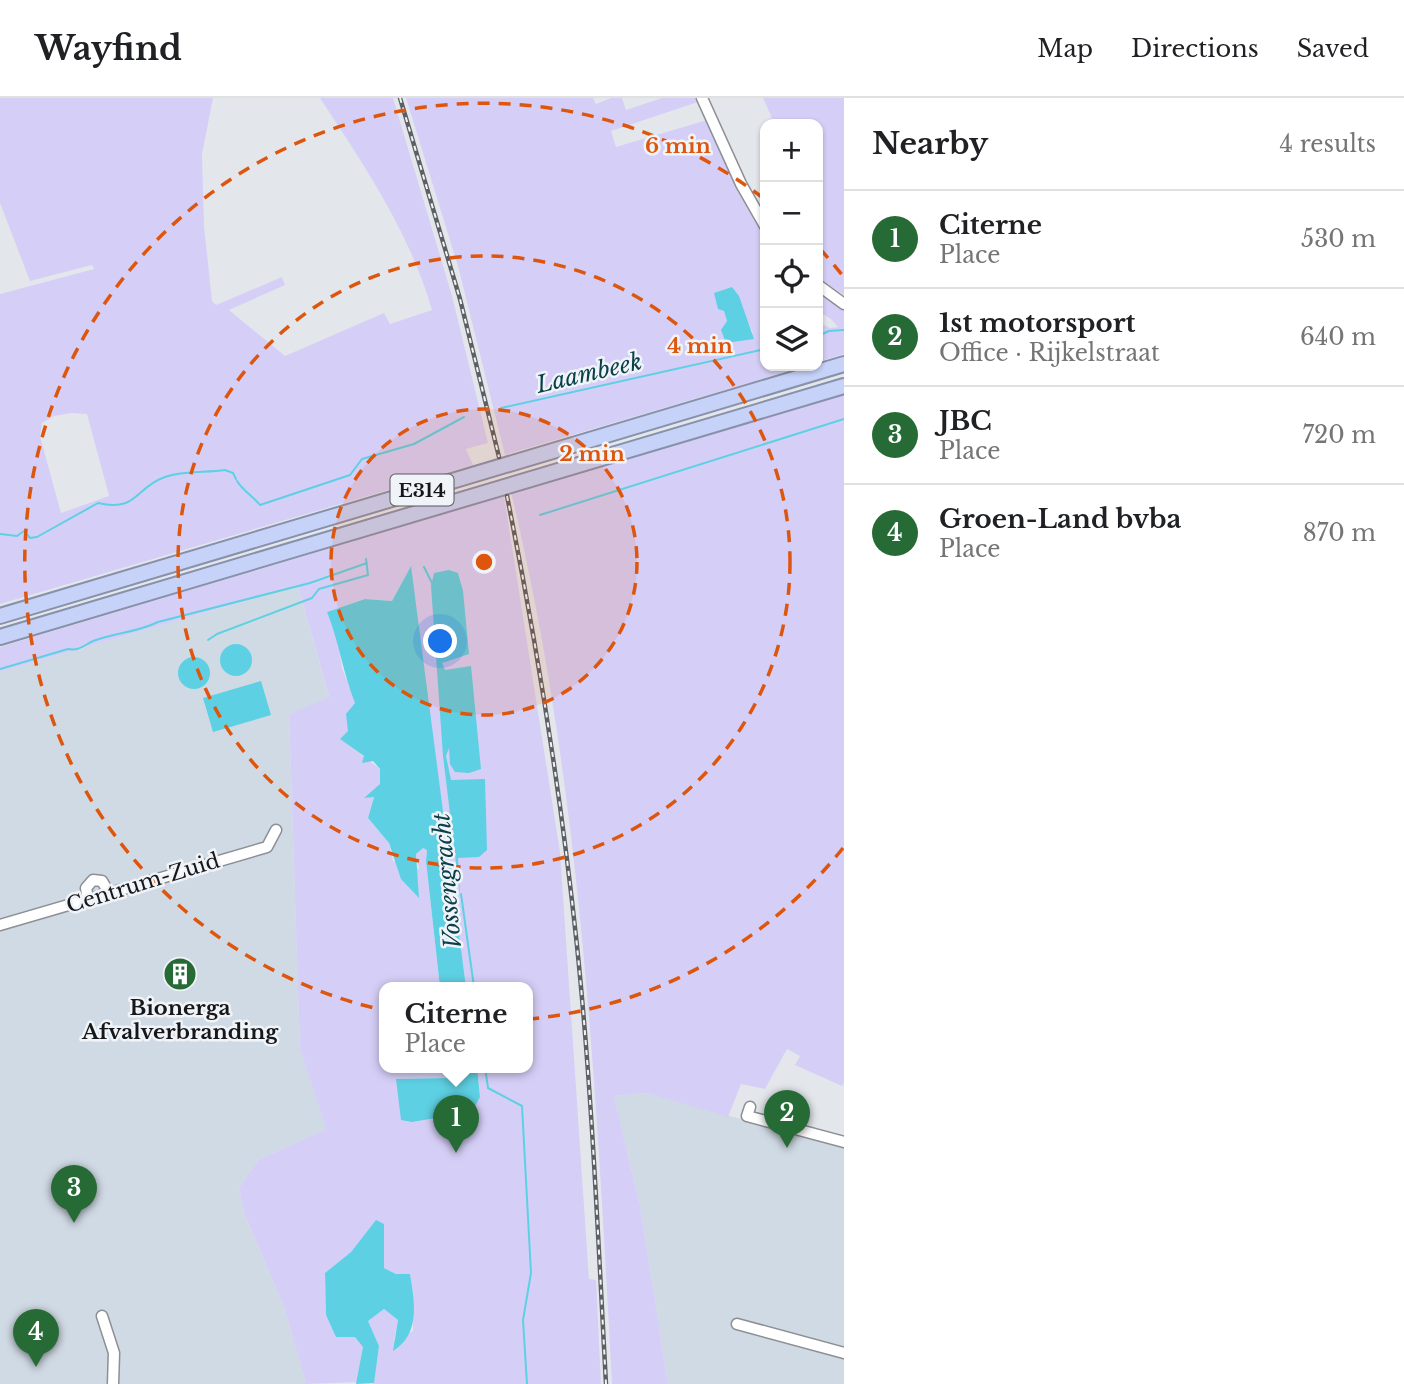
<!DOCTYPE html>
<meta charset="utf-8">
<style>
body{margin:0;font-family:"Libre Baskerville",serif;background:#f6f6f6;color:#202124}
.controls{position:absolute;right:21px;top:21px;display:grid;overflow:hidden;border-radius:14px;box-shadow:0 2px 5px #0004}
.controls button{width:63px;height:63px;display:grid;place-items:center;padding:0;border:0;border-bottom:2px solid #e0e0e0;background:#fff;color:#202124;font:35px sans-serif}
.you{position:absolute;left:441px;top:544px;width:24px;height:24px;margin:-18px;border:5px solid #fff;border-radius:50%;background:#1a73e8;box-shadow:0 0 0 10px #1a73e833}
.badge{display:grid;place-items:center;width:46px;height:46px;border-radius:50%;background:#266b36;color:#fff;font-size:23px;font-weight:700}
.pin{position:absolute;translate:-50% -58px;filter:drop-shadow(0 2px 4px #0008)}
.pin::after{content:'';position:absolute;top:37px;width:24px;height:21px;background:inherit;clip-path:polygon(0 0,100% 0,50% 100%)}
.popup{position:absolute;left:379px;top:884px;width:154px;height:91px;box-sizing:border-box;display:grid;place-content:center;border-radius:14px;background:#fff;filter:drop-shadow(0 2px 5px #0005);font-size:23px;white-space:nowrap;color:#757577}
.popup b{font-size:26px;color:#202124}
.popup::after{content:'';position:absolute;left:50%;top:100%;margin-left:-14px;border:14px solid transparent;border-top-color:#fff}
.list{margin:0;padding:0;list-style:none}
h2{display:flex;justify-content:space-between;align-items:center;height:91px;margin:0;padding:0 28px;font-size:30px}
h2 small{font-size:23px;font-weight:400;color:#757577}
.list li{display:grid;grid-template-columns:46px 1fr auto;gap:21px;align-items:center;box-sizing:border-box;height:98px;padding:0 28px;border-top:2px solid #e0e0e0}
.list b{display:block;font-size:26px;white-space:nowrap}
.list p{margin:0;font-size:23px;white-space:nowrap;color:#757577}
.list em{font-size:23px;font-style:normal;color:#757577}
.icon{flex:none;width:38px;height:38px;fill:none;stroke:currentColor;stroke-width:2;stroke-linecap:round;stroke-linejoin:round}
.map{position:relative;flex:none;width:844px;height:1286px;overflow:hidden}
header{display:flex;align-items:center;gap:42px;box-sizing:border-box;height:98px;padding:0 35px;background:#fff;border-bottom:2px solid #e0e0e0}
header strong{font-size:33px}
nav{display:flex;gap:38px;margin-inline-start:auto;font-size:24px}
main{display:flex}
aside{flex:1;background:#fff}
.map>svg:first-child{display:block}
.built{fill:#d0dae4}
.green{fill:#d5cff7;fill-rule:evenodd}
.water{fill:#5ed0e3}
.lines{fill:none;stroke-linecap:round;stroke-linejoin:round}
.stream{stroke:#5ed0e3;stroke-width:2}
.minor-casing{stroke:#8c9094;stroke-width:13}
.highway-casing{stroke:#8891aa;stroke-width:18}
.minor{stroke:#fff;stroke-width:10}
.highway{stroke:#c6d2f8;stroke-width:14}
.rail-casing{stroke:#5d5f62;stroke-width:4.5}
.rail{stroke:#f0f4f9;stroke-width:2;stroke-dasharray:5;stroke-linecap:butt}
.ring{fill:none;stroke:#de560d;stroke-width:3.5;stroke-dasharray:12 9}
.labels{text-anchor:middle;stroke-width:5;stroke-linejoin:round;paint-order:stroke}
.shield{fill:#f0f4f9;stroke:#57595c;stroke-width:2}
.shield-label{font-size:19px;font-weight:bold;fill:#161719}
.street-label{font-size:21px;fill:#161719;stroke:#f0f4f9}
.poi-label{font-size:21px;font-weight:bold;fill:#161719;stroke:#f0f4f9}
.water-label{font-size:23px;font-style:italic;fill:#093f47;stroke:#f0f4f9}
.centre{fill:#de560d;stroke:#f0f4f9;stroke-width:3.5}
.ring-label{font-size:21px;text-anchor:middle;font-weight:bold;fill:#de560d;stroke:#f0f4f9;stroke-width:5;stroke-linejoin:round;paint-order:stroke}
</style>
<header>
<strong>Wayfind</strong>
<nav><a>Map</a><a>Directions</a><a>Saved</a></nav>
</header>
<main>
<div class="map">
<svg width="844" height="1286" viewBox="0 0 844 1286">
<rect width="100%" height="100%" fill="#e3e7ec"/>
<path class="built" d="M298,488L329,600L289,616L300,952L326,1031L258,1062L239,1090L244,1115L284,1209L306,1286H0V574Z
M646,995L844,1049V1286H668L640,1107L614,998Z"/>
<path class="green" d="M0,0H213L202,56L204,128L212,203L216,207L282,179L285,187L229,212L285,258L384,215L390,226L432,212C410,135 364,67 320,0H393L452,198L488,345L466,351L473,367L0,506V196L94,171L92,167L30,183L0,105ZM71,315L87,316L109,398L61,415L40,338L42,325L54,318Z
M406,0H593L596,6L611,0H622L626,12L662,0H696L698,4L611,33L616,49L707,22L737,88L765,139V268H805L505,357L458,168ZM732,189L753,235L727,223L724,213Z
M763,0H844V197L818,179V26L765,27L764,24L772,20Z
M818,193L844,212V256L818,264V224L830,230L838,229L831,221L818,213Z
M844,297V985L842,988L795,967L800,958L787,951L765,991L741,986L728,1019L646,995L614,998L640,1107L668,1286H612C596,987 581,686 511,394Z
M504,398L560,754L589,1181L596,1182L601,1286H373L379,1248L368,1223L384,1211L398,1222L394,1243L413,1233V1196L410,1176H396L384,1170V1126L376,1123L351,1154L325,1175L326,1217L336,1238L356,1239L363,1249L358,1284L306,1286L284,1209L244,1115L239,1090L258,1062L326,1031L300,952L289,616L329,599L298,488L0,574V549ZM410,470L466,889H528V969H477L480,999L453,1017L412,1024L396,981L449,980L448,969H384V889H440L426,763L427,751L423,750L416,756L419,771L393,763L389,745L368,720L374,698L365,700L380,687V671L341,641L349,633L356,605L342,570L338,542L327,514L365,501L392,503Z"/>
<path class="water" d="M732,189L739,198L754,241L726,245L721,232L727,223L724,213L718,211L714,195Z
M411,468L466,889H440L426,763L427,752L423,750L416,756L419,800L401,781L389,745L368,720L374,699L364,700L380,686V671L373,663L362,665L364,658L340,641L348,633L346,616L355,605C343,575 339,544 327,514L365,501L392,503Z
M449,472L458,475L463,493L469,556L442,565L445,572L471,568L481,671L469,675L455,674L450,666L449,650L446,658L451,682L485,681L487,752L479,759L458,760L460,798L443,658L431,488L434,475Z
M220 562a16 16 0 1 1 32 0a16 16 0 1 1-32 0Z
M178 575a16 16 0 1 1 32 0a16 16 0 1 1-32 0Z
M261,583L271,617L213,634L203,600Z
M448,969H477L480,999L472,1014L412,1024L401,1022L396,981L449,980Z
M376,1122L384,1126V1170L396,1176H410C415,1205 420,1237 393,1253L398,1222L384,1211L368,1223L379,1248L374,1285L356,1286L363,1249L355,1239H336L326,1217L325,1175L351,1154Z"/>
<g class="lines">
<path class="stream" d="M818,238L829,233L844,232
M501,310L765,251
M237,383C243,393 252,397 260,407L350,377L362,361L414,346L464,319
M540,417L844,321
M0,436L17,438L24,433L30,440L37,439L98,405C138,414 134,390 165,379C184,372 206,375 225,372L233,375L236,381
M424,469L433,487
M208,542L217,536L312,500L319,491L368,477L366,461
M0,571L68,551C79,553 83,548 93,543C115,535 138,534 158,524L310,485L367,465
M461,796L474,889
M485,969L488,990L522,1008L531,1175L523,1222L527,1286"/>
<defs>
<path id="minor" d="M702,0L741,86L765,128
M818,187L844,206
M88,801L86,790L93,782L102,783L109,795
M0,827L267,749L276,732
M750,1009L747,1018L844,1044
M102,1218L114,1255L113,1286
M737,1226L844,1255"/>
<path id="highway" d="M0,518L844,266
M0,539L844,288"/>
</defs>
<use href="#minor" class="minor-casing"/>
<use href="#highway" class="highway-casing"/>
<use href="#minor" class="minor"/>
<use href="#highway" class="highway"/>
<defs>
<path id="rail" d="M400,0L460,201L499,359
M507,398C537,547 561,696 577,848C592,993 598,1140 606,1286"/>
</defs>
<use href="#rail" class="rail-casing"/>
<use href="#rail" class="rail"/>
</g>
<circle cx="484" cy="464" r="153" fill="#de560d" fill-opacity=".12"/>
<g class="ring">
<circle cx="484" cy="464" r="153"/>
<circle cx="484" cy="464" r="306"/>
<path d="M843 750A459 459 0 1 1 763 100M820 151A459 459 0 0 1 843 178"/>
</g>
<defs>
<symbol id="building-disc" viewBox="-11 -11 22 22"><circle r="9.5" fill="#266b36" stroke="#f0f4f9"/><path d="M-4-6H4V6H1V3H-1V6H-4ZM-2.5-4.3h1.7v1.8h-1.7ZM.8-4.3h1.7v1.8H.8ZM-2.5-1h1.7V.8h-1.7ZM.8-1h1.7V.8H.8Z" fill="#fff"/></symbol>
</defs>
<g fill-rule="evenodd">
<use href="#building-disc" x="161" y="857" width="38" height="38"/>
</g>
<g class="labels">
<rect class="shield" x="390.5" y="376.5" width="63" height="31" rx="5"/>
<g class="shield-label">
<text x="422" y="399">E314</text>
</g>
<g class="street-label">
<text transform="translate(143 785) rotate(-17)" y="7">Centrum-Zuid</text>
</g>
<g class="poi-label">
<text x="180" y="917">Bionerga<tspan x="180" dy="24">Afvalverbranding</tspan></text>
</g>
<g class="water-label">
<text transform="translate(589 275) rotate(-13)" y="8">Laambeek</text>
<text transform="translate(447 783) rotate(-95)" y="8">Vossengracht</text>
</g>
</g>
<circle cx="484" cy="464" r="10" class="centre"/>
<g class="ring-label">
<text x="678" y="55">6 min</text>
<text x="700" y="255">4 min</text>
<text x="592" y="363">2 min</text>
</g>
</svg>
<div class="controls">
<button>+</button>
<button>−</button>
<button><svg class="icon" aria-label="locate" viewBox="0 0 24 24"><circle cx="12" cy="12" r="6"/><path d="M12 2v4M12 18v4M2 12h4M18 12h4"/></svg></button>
<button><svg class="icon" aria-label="layers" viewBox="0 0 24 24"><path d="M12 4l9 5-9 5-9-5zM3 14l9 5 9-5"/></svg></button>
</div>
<div class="you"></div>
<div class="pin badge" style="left:456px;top:1055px">1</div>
<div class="popup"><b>Citerne</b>Place</div>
<div class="pin badge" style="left:787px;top:1050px">2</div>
<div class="pin badge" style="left:74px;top:1125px">3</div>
<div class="pin badge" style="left:36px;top:1269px">4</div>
</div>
<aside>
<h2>Nearby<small>4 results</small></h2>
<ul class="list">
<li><span class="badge">1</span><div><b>Citerne</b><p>Place</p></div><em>530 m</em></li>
<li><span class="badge">2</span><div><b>1st motorsport</b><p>Office · Rijkelstraat</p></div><em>640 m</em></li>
<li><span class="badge">3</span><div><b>JBC</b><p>Place</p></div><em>720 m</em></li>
<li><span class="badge">4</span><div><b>Groen-Land bvba</b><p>Place</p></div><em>870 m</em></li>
</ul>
</aside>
</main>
